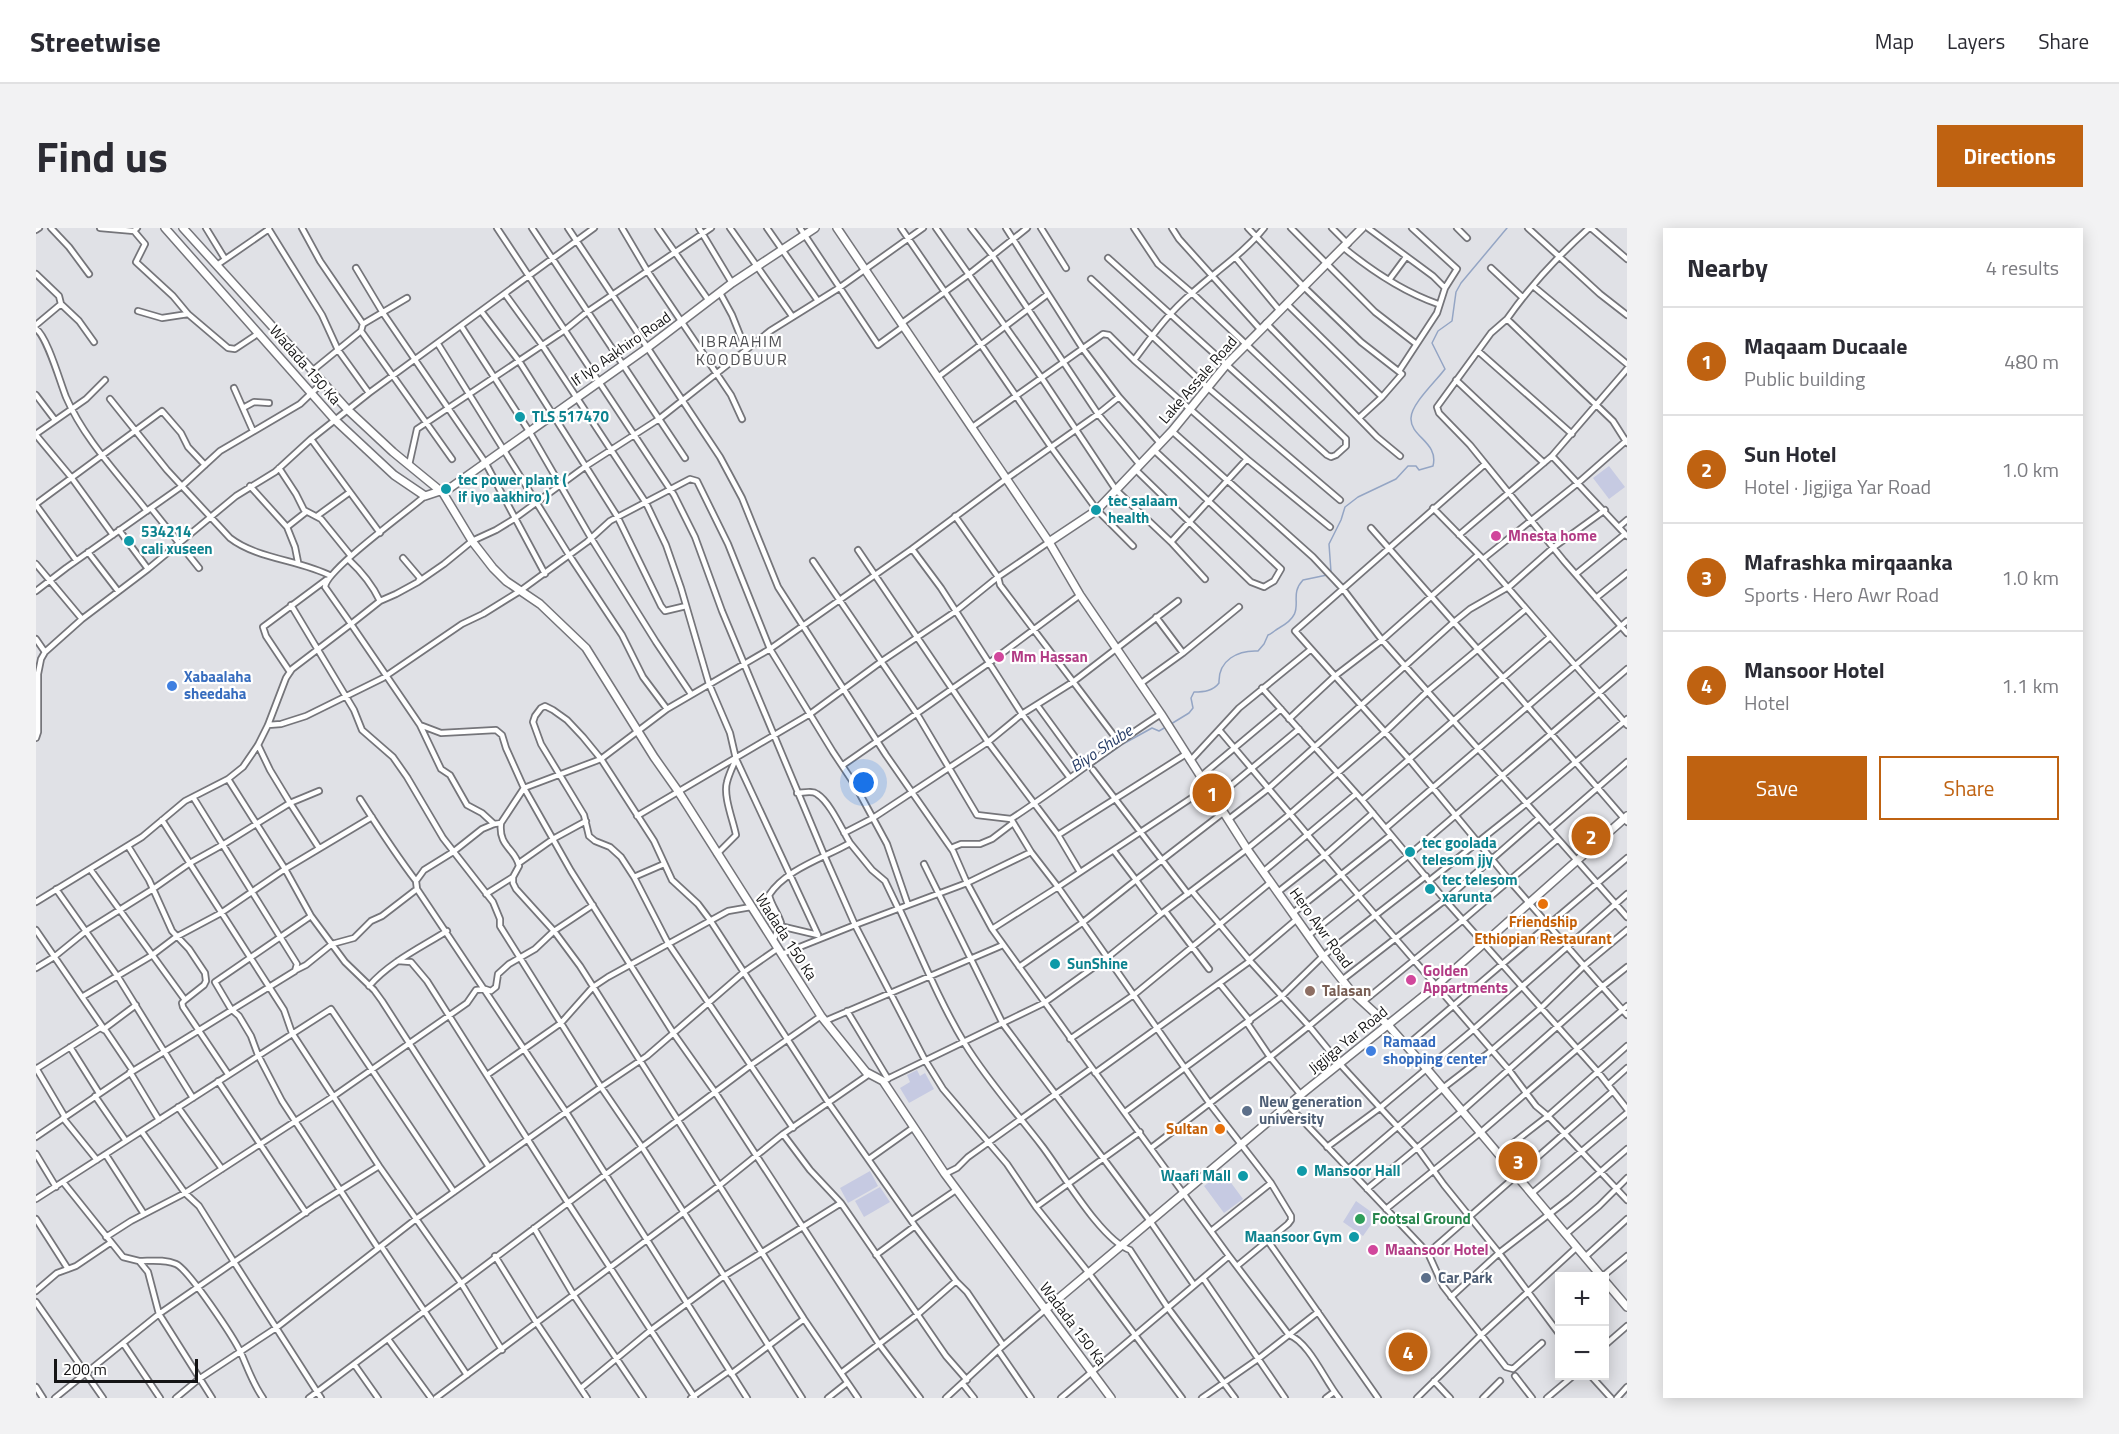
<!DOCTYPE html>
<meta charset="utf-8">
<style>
body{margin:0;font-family:"Titillium Web",sans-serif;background:#f2f2f3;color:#2b2b33}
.controls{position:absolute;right:18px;bottom:18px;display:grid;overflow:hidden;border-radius:0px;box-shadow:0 3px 15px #0003}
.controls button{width:54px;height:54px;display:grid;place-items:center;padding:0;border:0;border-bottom:2px solid #e1e1e2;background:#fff;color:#2b2b33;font:30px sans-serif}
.scale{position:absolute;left:18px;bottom:15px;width:144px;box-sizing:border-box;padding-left:6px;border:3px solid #141415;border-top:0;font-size:16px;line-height:21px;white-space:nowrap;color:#141415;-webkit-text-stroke:4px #fff;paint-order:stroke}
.you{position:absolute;left:828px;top:555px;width:21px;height:21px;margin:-15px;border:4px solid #fff;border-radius:50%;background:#1a73e8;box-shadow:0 0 0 9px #1a73e833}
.badge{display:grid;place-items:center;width:39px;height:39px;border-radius:50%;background:#bf6211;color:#fff;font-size:20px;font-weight:700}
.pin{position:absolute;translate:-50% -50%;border:3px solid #fff;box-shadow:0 2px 6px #0006}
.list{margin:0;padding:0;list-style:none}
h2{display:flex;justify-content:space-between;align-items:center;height:78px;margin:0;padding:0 24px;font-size:26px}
h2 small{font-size:20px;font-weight:400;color:#7c7c81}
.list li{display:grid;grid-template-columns:39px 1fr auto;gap:18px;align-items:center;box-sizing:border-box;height:108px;padding:0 24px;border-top:2px solid #e1e1e2}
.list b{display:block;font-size:22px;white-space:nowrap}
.list p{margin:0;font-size:20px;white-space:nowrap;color:#7c7c81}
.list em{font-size:20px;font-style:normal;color:#7c7c81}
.actions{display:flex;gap:12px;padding:18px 24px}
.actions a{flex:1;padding:14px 0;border:2px solid #bf6211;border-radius:0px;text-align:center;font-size:21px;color:#bf6211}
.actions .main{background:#bf6211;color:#fff}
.map{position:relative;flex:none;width:1591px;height:1170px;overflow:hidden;border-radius:0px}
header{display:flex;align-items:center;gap:36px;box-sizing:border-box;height:84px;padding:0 30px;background:#fff;border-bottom:2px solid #e1e1e2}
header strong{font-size:28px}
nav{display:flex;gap:33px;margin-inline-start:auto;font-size:21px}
.intro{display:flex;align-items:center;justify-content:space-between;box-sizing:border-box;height:144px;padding:0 36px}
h1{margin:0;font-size:42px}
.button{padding:15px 27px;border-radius:0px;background:#bf6211;color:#fff;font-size:21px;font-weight:700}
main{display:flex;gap:36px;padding:0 36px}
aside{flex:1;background:#fff;border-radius:0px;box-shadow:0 3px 15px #0003}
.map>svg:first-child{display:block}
.green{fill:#c6cae2}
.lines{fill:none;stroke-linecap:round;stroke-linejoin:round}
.stream{stroke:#94a5c4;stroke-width:1.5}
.street-casing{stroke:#75757a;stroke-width:8}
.secondary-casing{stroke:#75757a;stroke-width:10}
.street{stroke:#fff;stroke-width:4.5}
.secondary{stroke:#fff;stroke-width:7}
.culture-dot{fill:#0f9aa8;stroke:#fff;stroke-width:2}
.hotel-dot{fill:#d1479c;stroke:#fff;stroke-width:2}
.shop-dot{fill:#3f7fe0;stroke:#fff;stroke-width:2}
.food-dot{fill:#e8710a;stroke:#fff;stroke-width:2}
.education-dot{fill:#8d6e63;stroke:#fff;stroke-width:2}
.service-dot{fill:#5c6f8a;stroke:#fff;stroke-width:2}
.leisure-dot{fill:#2e9e5b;stroke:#fff;stroke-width:2}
.labels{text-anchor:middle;stroke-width:4.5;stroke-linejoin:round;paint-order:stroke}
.street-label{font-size:15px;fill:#141415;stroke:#fff}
.culture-label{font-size:15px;font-weight:bold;fill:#0d838f;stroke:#fff;text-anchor:start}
.hotel-label{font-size:15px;font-weight:bold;fill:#b23c85;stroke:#fff;text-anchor:start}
.shop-label{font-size:15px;font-weight:bold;fill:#366cbe;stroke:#fff;text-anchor:start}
.food-label{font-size:15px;font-weight:bold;fill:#c56008;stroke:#fff}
.education-label{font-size:15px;font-weight:bold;fill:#785e54;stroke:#fff;text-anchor:start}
.service-label{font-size:15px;font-weight:bold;fill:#4e5e75;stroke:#fff;text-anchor:start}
.leisure-label{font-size:15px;font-weight:bold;fill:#27864d;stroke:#fff;text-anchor:start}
.neighbourhood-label{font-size:16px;letter-spacing:1.5px;fill:#515155;stroke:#fff}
.water-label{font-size:16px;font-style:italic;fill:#253b65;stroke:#fff}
</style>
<header>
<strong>Streetwise</strong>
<nav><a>Map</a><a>Layers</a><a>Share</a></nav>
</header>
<div class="intro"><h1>Find us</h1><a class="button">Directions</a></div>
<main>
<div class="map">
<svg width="1591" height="1170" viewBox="0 0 1591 1170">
<rect width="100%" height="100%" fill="#e0e1e6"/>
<path class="green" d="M1573,238L1589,259L1573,271L1557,250Z
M881,842L884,848L889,845L898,861L873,875L864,860L874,854L871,847Z
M834,943L842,958L812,975L804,960Z
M1187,944L1207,971L1188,985L1168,958Z
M844,959L854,974L828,989L819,973Z
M1320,973L1341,988L1327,1008L1307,994Z"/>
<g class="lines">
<path class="stream" d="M1295,344L1293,316L1305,292L1309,279L1322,269L1360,251L1372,238H1380L1383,242L1397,238C1403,214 1374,209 1375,190C1375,176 1401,152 1409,141L1396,115L1402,103L1416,93L1420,64L1425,55L1471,0
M1135,496L1153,485L1157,480L1155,470L1158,464C1168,464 1177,463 1183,455C1182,432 1202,422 1222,423L1228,416L1232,407C1237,405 1239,402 1243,400C1274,383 1250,370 1267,352L1291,347
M1013,568L1087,516L1116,500L1123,503L1130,499"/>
<defs>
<path id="street" d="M15,0L33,19L53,46
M64,0L98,3L101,0
M170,0L189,31
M232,0L286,87L302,122L333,165
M266,0L284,33L327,96L325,103L416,231
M461,0L638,267L659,309L686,383L789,629L819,697L889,832L907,861L971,936L1000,979L1052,1044L1146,1170
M496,0L649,230
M532,0L684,229L706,270L742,359L850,527L917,623L931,655L956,701L1056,840L932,929L921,940L909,946
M586,0L612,44L695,167L706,191
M622,0L673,73
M663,0L696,55
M694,0L756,88
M731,0L782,73
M764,0L842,117L868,98
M865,0L1015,219L1061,282L1097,318
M900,0L1005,149L1080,262L1135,314L1169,351
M935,0L956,27L1062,186L1083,169
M970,0L1047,121L1083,169L1124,215
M1005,0L1030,40
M1136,0L1143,11L1224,101
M1212,0L1268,59L1325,114L1366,146L1346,169L1323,190
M1255,0L1339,84L1379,115
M1296,0L1312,16
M1332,0L1397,48L1409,60
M1421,0L1431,10
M1492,0L1564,66L1591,87
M1553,0C1522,28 1494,58 1471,91L1577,193L1591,215
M1555,0L1591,31
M0,2L3,0
M98,3L109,16L100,34L137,68L152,86L192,120L199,121L223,105
M1308,20C1336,43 1368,64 1402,76
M1072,30L1291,227L1295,229L1300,227L1310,218V211L1156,65L1122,36L1098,0
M1200,30L1244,83
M181,37L233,1
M320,40L347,85L449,234L509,346
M1455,40L1486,69
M0,46L23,68L25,76L43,93L58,114
M1055,51L1171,159L1304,272
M1353,52L1370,29
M1497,58L1591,136
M684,65L696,87L710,122
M469,66L506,117L610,275L630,317L645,360L673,456L694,505L700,531L782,707
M1251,76L1346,169
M102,83L126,90L152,86
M445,83L483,133L581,288L625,378L629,383L650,378
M1471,91L1455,105L1401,179L1403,185L1434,217L1528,333L1591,405
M866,95L932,47L991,0
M1230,95L1341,209L1364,228
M327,96L371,70
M0,97L25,76
M425,98L493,203L555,310L620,414L655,466
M0,101C11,108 24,154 30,169C48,211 83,247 111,283
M402,116L533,327L586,407L607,449L631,481
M1442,123L1536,206
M1098,132L1211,231L1294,299
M276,143L325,103
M1363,143L1401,85L1409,60L1421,41L1376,0
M902,149L1012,66
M1420,152L1508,235
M198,160L217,203
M0,167L19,192
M74,171L131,242L194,310C221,331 264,332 295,348
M207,180L218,174L233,175
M935,200L1067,106L1073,107L1098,132C1116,108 1133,84 1156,65C1180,43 1207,26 1228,0
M1136,203L1277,329L1307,361L1346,412L1591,689
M0,206L50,171L69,152
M0,207L35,249L77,307
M275,211L344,305
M1516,228L1591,308
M1449,236L1259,403L1373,531L1473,652L1591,787
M373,237L381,201L529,102L551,84L675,0
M243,240L260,266L268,282L285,291L315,328
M1100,242L1215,354L1228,359L1238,353L1245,341L1118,222
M214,258L251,299L259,319L262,334
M0,276L126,183L145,205L152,219L169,237
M0,277L40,332
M115,280L163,340
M1397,280L1447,331L1591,497
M281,288L314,264
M919,288L962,349L964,357L1082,513
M1584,298L1591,292
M251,299L270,284
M1335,300L1467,450L1591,594
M83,302L112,341
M1423,307L1516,228L1591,141
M1135,314L1211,231
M876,321L905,360L986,486L1034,550
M52,324L82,363
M312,331C326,344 336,356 344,373L315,396L384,497L405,505L460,502L466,507L470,520L488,560L535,643L638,806L679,864L843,1116L884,1170
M1447,331L1542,255L1591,212
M777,333L881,486L941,587L975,591L995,624
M0,336L46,391
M1540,346L1589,306
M382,354L408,336L436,313L460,302L478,291L550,238L623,191L734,103L803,60L887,0
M0,363L30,340L146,258L184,223L264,176L286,155
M1560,370L1591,345
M344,373L360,366L382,354L384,350L367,330
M255,377L318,482L326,502L357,529L371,549L407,610L457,674L464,691V698L565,859L606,919L766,1170
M1120,389L1147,425
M0,411L9,424
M254,444L230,408L227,399L290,352
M1104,456L1147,425L1203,379
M1226,460L1326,572L1409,672L1562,844L1591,881
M1001,477L1047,540
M1253,491L1299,448L1346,412L1442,327
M232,497L245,496L270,488L347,450L426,396L447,386L484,363L551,314L574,293L654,251L661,253L692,316L734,421L797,524L819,557L851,616L872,677
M384,497L405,541L414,547L431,577L446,585L458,596
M1184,503L1340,688L1473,842L1500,878L1512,888L1591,972
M0,510L2,504V446L5,431L9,424L46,391L112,341L200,268L239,244L275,211L333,165L558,0
M1154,533L1203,480L1274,422
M807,537L953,435L1044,367
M1057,542L1152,666
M1165,548L1245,481
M192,551L249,641L275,688L309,734L338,762L346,773L453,939
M1172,559L1022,659L1174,876L1235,955L1255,988V992L1252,996L1201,1038
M1180,570L1263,501
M324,571C342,599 360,627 380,653
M1326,572L1514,409
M601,588L774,486L846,433L920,383L962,349L1013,314
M975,591C1026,558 1073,519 1125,486
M1193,591L1233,560L1418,394L1434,381L1474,358L1518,319L1569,282
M126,592L248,782L256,805L343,938L425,1055L466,1122
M465,595L458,596L446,601L417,624L388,642L380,653L381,661L530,884L711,1170
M1350,600L1591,393
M1514,601L1591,534
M808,605L837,590L952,514L822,322
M1022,607L952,514L986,486L1037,454L1142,373
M814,615L836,642L849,653L862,680
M92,618L113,652L136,703L153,721L169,745L170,753L168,757L149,772L146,775L147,779L192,846
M283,620L254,575L283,563
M915,620L925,616H944L956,611L977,595
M681,626L700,607C697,592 687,568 691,554C693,546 697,538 700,531
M483,635L517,611L550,593
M888,636L967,796L1114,993L1158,1057
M54,641L149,772
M1228,643L1320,566
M1044,644L1022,607L1150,526
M477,649V655L480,661L518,703L544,738L768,1091L822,1170
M598,649L628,636
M1393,653L1491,575L1591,491
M20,661L82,749L157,870
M1156,663L1214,733L1273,798L1234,829L1265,867
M1242,664L1289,627L1337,585
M450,666L477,649L483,638C480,621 462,619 465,595L488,560L565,531L631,481L734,421L876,321L970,251L1062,186L1104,237
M0,674L106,609L149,573L192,551L207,539L222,517L232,497L250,450L256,441L315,396L289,359C290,342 372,283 389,268
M863,680C884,725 903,773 929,816C951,852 980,884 1006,918C1026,944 1065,1012 1094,1022L1132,1080L1199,1170
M1129,683L1173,741
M1257,685L1355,607
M1125,686L1100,652L1188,584
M275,688L179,754L195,781L203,788L215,808L222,827L246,873L342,1020
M744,698L782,707
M0,702L68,801L100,777
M1273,707L1373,627L1591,441
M737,713L745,695C742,685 735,677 733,667C750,641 788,630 814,615C806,602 794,574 781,566C776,562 767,565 761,565
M746,726L819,697L931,655L995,624L1022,659L956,701
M1213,732L1261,691
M362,733L375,734L391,753L532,975L659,1170
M983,739L1046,695L1100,652L1078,623
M0,740L18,729L50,703L117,661L154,635L188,616L254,575L234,542L222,517
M260,742L270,737L296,716L318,710L335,693L346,688L381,661
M1306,752L1409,672L1503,590
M1184,756L1214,793
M333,758C354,734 384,720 411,703
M1315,763L1273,798L1304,836L1382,921L1408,957L1463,1025L1524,1107
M46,769L115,728L140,709L185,685L249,641L336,589
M1328,773L1427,692L1522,611
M811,783L852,851
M789,793L967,717
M1034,811L1099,766L1235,654
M1370,818L1591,630
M34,819L63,865
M0,840L29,889
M1056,840L1193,1028L1253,1107C1273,1114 1289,1153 1303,1170
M0,841L64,800L70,803L97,843
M94,844L123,892
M1059,845L1214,733
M451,847L525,795L557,759L572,749L692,683L715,679
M182,853L270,985
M847,853L1008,775L1072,729L1125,686L1211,621L1254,586L1349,504L1393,462L1490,381
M1572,857L1591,840
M59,868L90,913
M1252,877L1392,1025L1407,1058L1470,1139L1477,1141L1506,1115
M142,879L186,941
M1089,884L1246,768L1287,728L1390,648
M27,890L61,932
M757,900L632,715L598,649L585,629L574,619L559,613L553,608L548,587L505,516L497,494L499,488L505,480L509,478L517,482L531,492L547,509L565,531L618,613L636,652L662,676L674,692L792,874L879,998L920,1053L931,1064L967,1117
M106,904L149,965L298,868L431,775L440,762L449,761L455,763L460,759L462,746L473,736L499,721L518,703L557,677
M747,906L774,942L805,975L910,1128L931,1152
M0,909L97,843L259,743L261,736L157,569
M1291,919L1345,879L1438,801L1591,666
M1115,920L1234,829L1211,795
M0,926L20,959
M1463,926L1512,888L1591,818
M70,927L108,986
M833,931L878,899
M1312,941L1407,860L1455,823L1505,780L1549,737L1591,702
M1331,961L1426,883L1567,758L1591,739
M1495,966L1591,885
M0,971L295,781L418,964
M1000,979L1104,904
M1350,981L1445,904L1591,778
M0,991L32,1041
M876,992L920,962
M498,1000L537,1066L607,1170
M1175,1003L1235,955
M1530,1006L1563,978L1591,950
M70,1009L95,993L149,965L163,978L198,1034L123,1086L176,1170
M1232,1013L1342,1170
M345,1018L431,1147
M1392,1025L1577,863
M840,1027L879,998
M459,1028L500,1094L551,1170
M1549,1029L1591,991
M103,1033C115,1033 129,1031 140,1036C153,1042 198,1110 205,1125C212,1141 217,1156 227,1170
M1567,1048L1591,1028
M1167,1050L1249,1170
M0,1063L21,1045L40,1038L74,1015
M1415,1069L1463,1025L1534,970L1591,921
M0,1074L67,1170
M352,1111L395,1170
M87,1115L124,1170
M1568,1118L1591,1098
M962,1122L995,1170
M318,1136L342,1170
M805,1145L881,1087L920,1053
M695,1146L768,1091
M1479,1148L1496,1170
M1555,1148L1575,1170
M1398,1153L1414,1170
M927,1156L938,1170
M0,1159L7,1170
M545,1160L615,1102L688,1048L805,975
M19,1170L123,1086L112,1044L103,1033L87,1029L27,954
M140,1170L163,1151L240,1100L380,991L565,859L611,828L708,744L741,721
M273,1170L715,837L785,788
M285,1170L198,1034L279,978L343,938
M400,1170L684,957L747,906L832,847
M655,1170L693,1143
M792,1170L811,1155
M910,1170L962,1122L1010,1081
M1025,1170L1193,1028
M1166,1170L1222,1131L1282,1084
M1290,1170L1298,1164
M1381,1170L1444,1108L1541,1019
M1447,1170L1464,1153
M1511,1170L1537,1148
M1581,1170L1591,1159"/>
<path id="secondary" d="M129,0L299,192L358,247L389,268L404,263
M147,0L312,182L357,224L407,265L436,313L457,340L470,353L504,376L550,420L618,529L642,563L785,788L830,844L847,853L909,946L1075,1170
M801,0L1013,314L1044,367L1125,486L1211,621L1287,728L1315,763L1352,797L1390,840L1565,1048
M407,265L611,120L696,55L779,0
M1013,314L1061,282L1136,203L1190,137L1326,0
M1568,1052L1591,1079
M1010,1081L1252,877L1400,758L1591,588"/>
</defs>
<use href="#street" class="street-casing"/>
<use href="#secondary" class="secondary-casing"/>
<use href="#street" class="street"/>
<use href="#secondary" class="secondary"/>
</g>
<g class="culture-dot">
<circle cx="484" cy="189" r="6"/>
<circle cx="410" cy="261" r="6"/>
<circle cx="1060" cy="282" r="6"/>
<circle cx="93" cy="313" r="6"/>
<circle cx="1374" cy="624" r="6"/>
<circle cx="1394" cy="661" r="6"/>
<circle cx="1019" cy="736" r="6"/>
<circle cx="1266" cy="943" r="6"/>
<circle cx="1207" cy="948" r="6"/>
<circle cx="1318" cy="1009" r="6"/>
</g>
<g class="hotel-dot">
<circle cx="1460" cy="308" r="6"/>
<circle cx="963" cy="429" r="6"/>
<circle cx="1375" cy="752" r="6"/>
<circle cx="1337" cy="1022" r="6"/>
</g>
<g class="shop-dot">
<circle cx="136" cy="458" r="6"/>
<circle cx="1335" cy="823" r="6"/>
</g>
<g class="food-dot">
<circle cx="1507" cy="676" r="6"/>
<circle cx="1184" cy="901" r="6"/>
</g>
<circle class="education-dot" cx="1274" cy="763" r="6"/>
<g class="service-dot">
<circle cx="1211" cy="883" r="6"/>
<circle cx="1390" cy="1050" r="6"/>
</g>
<circle class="leisure-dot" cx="1324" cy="991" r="6"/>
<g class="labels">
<g class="street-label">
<text transform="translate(585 121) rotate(-35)" y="5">If Iyo Aakhiro Road</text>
<text transform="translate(269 137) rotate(49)" y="5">Wadada 150 Ka</text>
<text transform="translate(1162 152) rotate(-49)" y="5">Lake Assale Road</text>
<text transform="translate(1285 700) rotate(54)" y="5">Hero Awr Road</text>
<text transform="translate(750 709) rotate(57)" y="5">Wadada 150 Ka</text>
<text transform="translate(1312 812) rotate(-39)" y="5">Jigjiga Yar Road</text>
<text transform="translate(1037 1096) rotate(53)" y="5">Wadada 150 Ka</text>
</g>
<g class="culture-label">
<text x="496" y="194">TLS 517470</text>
<text x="422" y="257">tec power plant (<tspan x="422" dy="17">if iyo aakhiro )</tspan></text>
<text x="1072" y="278">tec salaam<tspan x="1072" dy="17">health</tspan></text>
<text x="105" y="309">534214<tspan x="105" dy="17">cali xuseen</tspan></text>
<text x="1386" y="620">tec goolada<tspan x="1386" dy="17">telesom jjy</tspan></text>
<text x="1406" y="657">tec telesom<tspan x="1406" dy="17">xarunta</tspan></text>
<text x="1031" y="741">SunShine</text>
<text x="1278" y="948">Mansoor Hall</text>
<text x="1195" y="953" text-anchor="end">Waafi Mall</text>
<text x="1306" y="1014" text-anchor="end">Maansoor Gym</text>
</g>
<g class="hotel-label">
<text x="1472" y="313">Mnesta home</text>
<text x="975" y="434">Mm Hassan</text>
<text x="1387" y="748">Golden<tspan x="1387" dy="17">Appartments</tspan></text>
<text x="1349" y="1027">Maansoor Hotel</text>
</g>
<g class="shop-label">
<text x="148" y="454">Xabaalaha<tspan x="148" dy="17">sheedaha</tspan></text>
<text x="1347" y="819">Ramaad<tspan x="1347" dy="17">shopping center</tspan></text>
</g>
<g class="food-label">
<text x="1507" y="699">Friendship<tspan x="1507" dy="17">Ethiopian Restaurant</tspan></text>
<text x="1172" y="906" text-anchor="end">Sultan</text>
</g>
<g class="education-label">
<text x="1286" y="768">Talasan</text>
</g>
<g class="service-label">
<text x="1223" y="879">New generation<tspan x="1223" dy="17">university</tspan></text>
<text x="1402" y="1055">Car Park</text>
</g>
<g class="leisure-label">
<text x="1336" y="996">Footsal Ground</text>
</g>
<g class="neighbourhood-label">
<text x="706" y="119">IBRAAHIM<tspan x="706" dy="18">KOODBUUR</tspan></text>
</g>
<g class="water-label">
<text transform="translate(1065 520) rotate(-34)" y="6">Biyo Shube</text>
</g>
</g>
</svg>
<div class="controls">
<button>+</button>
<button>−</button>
</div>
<div class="scale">200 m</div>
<div class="you"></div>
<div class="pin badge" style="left:1176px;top:565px">1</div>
<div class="pin badge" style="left:1555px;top:608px">2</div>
<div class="pin badge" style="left:1482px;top:933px">3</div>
<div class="pin badge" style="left:1372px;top:1124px">4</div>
</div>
<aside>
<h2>Nearby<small>4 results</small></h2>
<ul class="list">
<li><span class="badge">1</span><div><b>Maqaam Ducaale</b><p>Public building</p></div><em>480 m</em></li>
<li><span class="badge">2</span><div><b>Sun Hotel</b><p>Hotel · Jigjiga Yar Road</p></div><em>1.0 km</em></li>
<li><span class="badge">3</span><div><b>Mafrashka mirqaanka</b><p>Sports · Hero Awr Road</p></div><em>1.0 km</em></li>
<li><span class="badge">4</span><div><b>Mansoor Hotel</b><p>Hotel</p></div><em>1.1 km</em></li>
</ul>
<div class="actions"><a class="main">Save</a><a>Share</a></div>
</aside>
</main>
